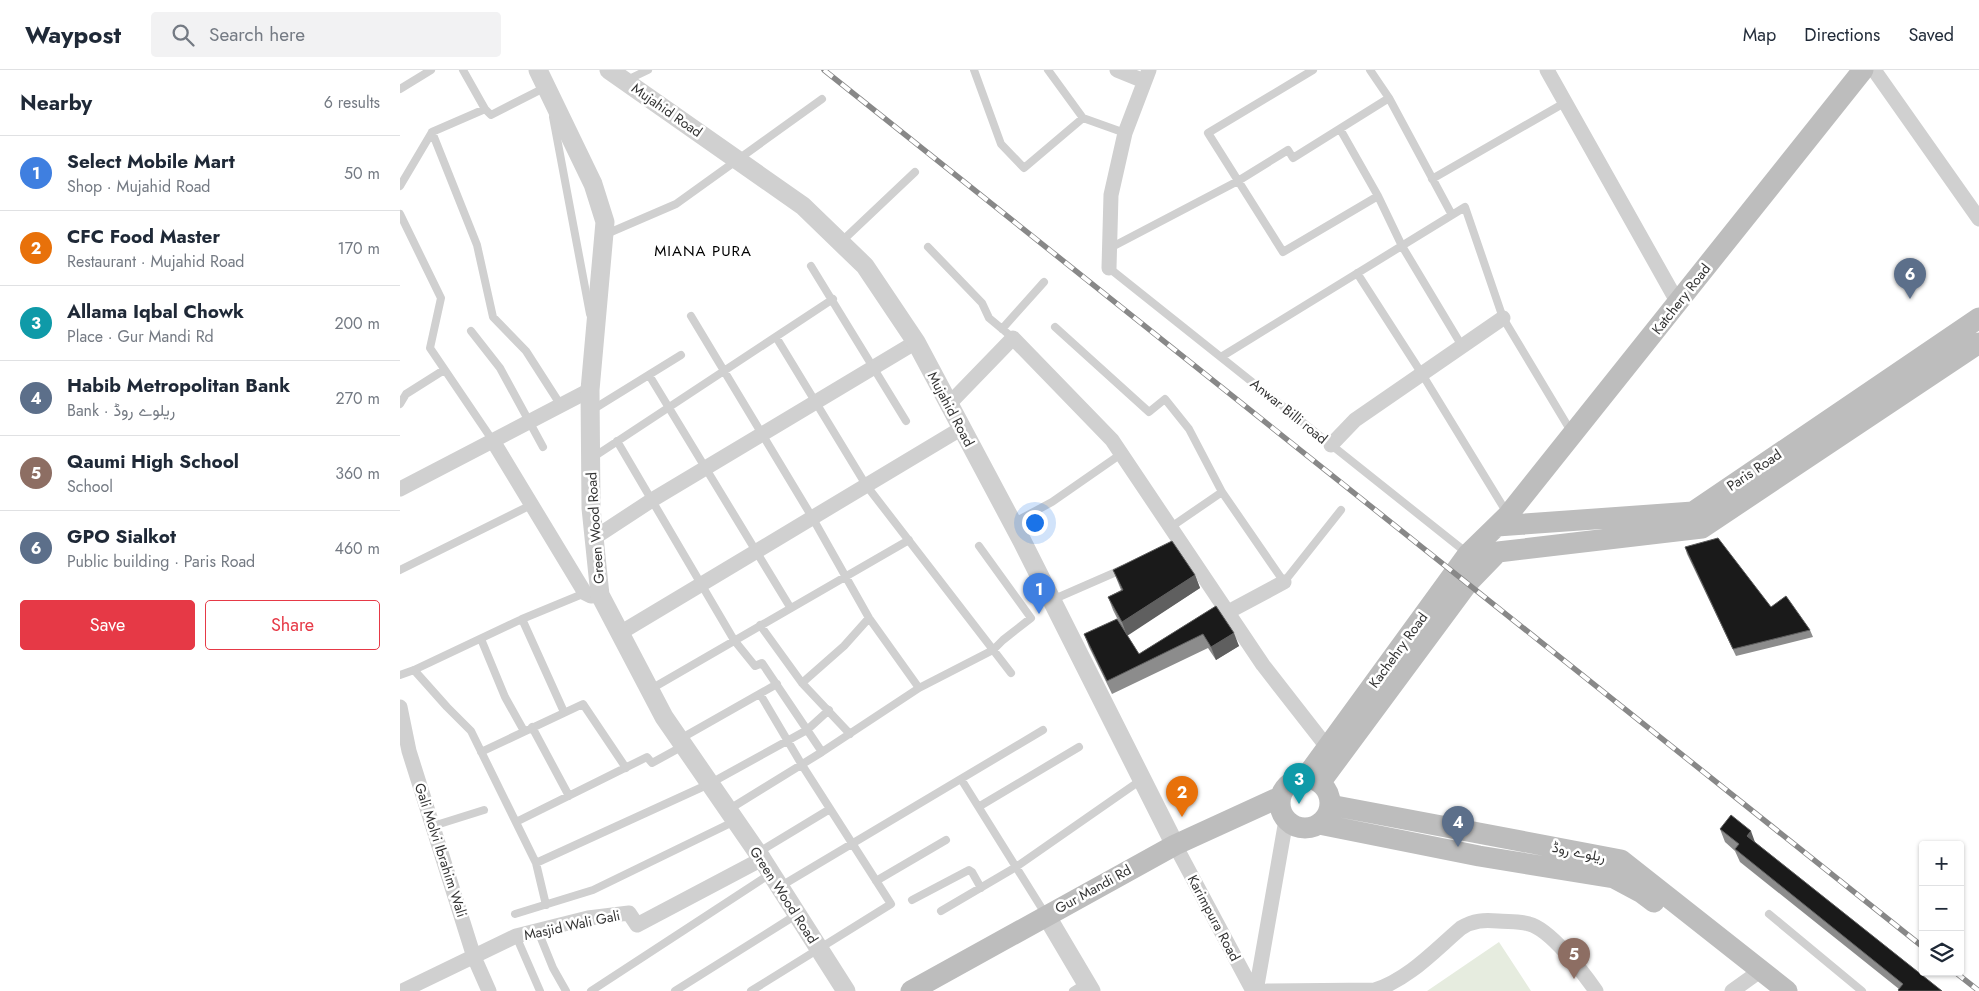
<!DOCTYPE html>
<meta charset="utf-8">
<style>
body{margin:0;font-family:Jost,Vazirmatn,sans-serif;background:#f2f2f3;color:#1f2937}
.controls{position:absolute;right:15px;bottom:15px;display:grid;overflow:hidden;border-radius:5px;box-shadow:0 1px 4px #0004}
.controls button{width:45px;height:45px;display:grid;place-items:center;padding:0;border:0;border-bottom:1px solid #e0e1e3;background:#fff;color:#1f2937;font:25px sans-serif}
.you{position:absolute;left:634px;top:452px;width:18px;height:18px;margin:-12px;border:4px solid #fff;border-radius:50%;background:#1a73e8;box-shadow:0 0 0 8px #1a73e833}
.badge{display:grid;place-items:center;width:32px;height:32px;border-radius:50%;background:#e63946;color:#fff;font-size:16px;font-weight:700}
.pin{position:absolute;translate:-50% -41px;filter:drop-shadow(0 1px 2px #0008)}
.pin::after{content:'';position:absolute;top:26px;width:18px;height:15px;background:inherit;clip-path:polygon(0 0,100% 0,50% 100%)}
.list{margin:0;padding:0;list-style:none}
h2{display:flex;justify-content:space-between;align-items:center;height:65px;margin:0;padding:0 20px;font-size:21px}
h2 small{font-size:16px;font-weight:400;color:#747a83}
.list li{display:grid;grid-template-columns:32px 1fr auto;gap:15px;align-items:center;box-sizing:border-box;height:75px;padding:0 20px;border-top:1px solid #e0e1e3}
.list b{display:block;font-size:19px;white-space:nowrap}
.list p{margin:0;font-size:16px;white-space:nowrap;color:#747a83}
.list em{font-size:16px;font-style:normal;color:#747a83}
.actions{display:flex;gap:10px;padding:15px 20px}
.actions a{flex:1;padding:11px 0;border:1px solid #e63946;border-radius:5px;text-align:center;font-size:18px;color:#e63946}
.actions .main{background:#e63946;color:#fff}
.icon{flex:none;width:28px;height:28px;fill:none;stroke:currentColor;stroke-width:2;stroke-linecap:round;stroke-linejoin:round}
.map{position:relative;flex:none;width:1579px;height:921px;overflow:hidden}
header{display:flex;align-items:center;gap:30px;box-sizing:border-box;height:70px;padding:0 25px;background:#fff;border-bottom:1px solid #e0e1e3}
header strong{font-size:24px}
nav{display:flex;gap:28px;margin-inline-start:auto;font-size:18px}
.search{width:350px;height:45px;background:#f2f2f3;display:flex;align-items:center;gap:12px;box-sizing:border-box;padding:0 18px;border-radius:5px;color:#747a83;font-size:19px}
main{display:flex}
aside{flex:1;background:#fff}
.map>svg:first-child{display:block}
.green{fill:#e6ecdf}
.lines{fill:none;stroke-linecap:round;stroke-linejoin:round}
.service{stroke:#d0d0d0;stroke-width:8}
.minor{stroke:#d0d0d0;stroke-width:15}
.tertiary{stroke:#d0d0d0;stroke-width:19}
.secondary{stroke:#bdbdbd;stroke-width:21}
.rail-casing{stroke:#888;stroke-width:5.5}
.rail{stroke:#fff;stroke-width:4;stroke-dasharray:11;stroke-linecap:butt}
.wall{fill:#8c8c8c}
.shaded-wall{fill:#5f5f5f}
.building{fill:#1a1a1a;stroke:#5f5f5f}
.labels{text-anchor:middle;stroke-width:5;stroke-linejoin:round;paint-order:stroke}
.street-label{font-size:14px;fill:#333;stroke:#fff}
.neighbourhood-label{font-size:15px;letter-spacing:1px;fill:#000;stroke:#fff}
</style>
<header>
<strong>Waypost</strong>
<div class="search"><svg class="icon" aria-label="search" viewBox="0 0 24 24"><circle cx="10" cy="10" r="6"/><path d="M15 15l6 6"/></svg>Search here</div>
<nav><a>Map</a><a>Directions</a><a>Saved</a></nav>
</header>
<main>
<aside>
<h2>Nearby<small>6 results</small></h2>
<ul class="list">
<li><span class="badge" style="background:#3f7fe0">1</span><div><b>Select Mobile Mart</b><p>Shop · Mujahid Road</p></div><em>50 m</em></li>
<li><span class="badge" style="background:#e8710a">2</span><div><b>CFC Food Master</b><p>Restaurant · Mujahid Road</p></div><em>170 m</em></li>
<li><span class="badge" style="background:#0f9aa8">3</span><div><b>Allama Iqbal Chowk</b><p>Place · Gur Mandi Rd</p></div><em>200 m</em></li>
<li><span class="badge" style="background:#5c6f8a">4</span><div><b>Habib Metropolitan Bank</b><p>Bank · ریلوے روڈ</p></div><em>270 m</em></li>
<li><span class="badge" style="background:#8d6e63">5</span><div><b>Qaumi High School</b><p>School</p></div><em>360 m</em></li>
<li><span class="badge" style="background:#5c6f8a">6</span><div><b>GPO Sialkot</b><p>Public building · Paris Road</p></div><em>460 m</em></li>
</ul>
<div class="actions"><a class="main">Save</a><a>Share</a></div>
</aside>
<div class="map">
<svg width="1579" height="921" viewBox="0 0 1579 921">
<rect width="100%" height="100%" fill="#fff"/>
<path class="green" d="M1099,872L1131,921H1027Z"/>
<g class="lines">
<path class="service" d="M63,0L85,39
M574,0L601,74L624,98L683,48
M648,0L683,48L725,63
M913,0L808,63L883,182L978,126
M970,0L989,28L1052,145
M227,10L248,0
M0,19L31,0
M153,47L190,244
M940,59L978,126L1002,176L1062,276
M32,62L77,175L93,247L126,281L160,334
M1032,109L1166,32
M0,116L32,62L85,39L91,45L146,17
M0,144L41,228L30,278L93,371
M204,165L276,134L422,29
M441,172L515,102
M528,177L582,233L589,248L613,268
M710,178L838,111L888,80L893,88L989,28
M411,196L506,351
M709,198L1067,483
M957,203L1022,304L1107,443
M291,246L412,447L469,548L519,618
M655,257L749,342L765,329L789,359L822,422L884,512L941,440
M602,259L644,212
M71,261L100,298L143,377
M376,267L466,415L611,603
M821,287L1065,137L1103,248L1172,363
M249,305L390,537
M0,334L6,324L44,300
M192,340L281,285
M217,371L334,570L355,596L362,593L422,682
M192,388L433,229
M613,453L652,432L721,384
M771,457L822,422
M0,500L131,435
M652,530L723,499
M122,549L164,642
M360,555L402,613L450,664
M81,569L105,627L124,661
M14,600L47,637L71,661L136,793L146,835
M0,605L14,600L122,549L185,523
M402,613L444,576L469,548
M251,619L509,470
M132,657L169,726
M280,669L377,614
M81,682L183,634L226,698
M561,709L646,845
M580,736L679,677
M328,740L422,682L519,618L593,580L603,570L631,548L579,476
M116,752L247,687L252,693L283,676
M33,756L84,740
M359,782L430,739
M136,793L309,714L407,660L429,640
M476,811L546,770
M381,816L643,660
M512,830L569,800L572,802L581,818
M541,841L616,797L741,710
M115,844L193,820L335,751
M1369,844L1462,921
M138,861L153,898L166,921
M116,866L140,921
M191,921L370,804
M275,921L396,845
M351,921L491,834L402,695L360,624
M673,921L686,913"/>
<path class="minor" d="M717,0L744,11
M1147,0L1278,233
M1474,0L1579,149
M709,198L711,125L725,63L749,0
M549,334L613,268L712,370L863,595L927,677
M93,371L185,523L191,526L200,525
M931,375L955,350L1103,248
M0,419L190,320
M194,468L252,430L516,272
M828,542L884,512
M220,563L562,358
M0,637L9,681L74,887L89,921
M775,775L853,921
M2,921L116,866L188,848L229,843L237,855L362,789
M856,921L886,750
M867,921L975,920C1009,909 1035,880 1061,858C1074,850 1084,850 1098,851C1108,852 1119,851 1129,854C1150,859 1183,902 1196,921
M1332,921L1360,901"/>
<path class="tertiary" d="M138,0L193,114L205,152L190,320L191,438L200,525L264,647L362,789L446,921
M209,0L403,136L465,196L516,272L622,471L775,775
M646,845L691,921"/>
<path class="secondary" d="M1097,456L1293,442L1579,248
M905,708L1068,484L1108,445L1463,0
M880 733a25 25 0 1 1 50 0a25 25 0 1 1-50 0Z
M920,713L1068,513L1098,482L1302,458L1579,273
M930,735L1221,790L1387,921
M919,754L1079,786L1214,808L1242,823L1254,832
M511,921L775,775L880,727"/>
<defs>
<path id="rail" d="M424,0L1523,877
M1555,902L1579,921"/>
</defs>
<use href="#rail" class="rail-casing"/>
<use href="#rail" class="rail"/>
</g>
<path class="wall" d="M1285,477L1371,537L1410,560L1413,567L1336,586L1287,484Z
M713,500L795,505L800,518L727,565L739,584L816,536L839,576L816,590L808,578L712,624L689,577L684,564L723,560L713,540L708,527L721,520Z
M1320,759L1355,772L1542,921H1498L1499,919L1340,792L1335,781L1325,772Z"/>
<path class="shaded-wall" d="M795,505L800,518L727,566L722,552Z
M834,563L839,576L816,590L811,577Z
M1351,761L1356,775L1347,766Z"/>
<path class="building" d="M1318,468L1371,537L1386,526L1410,560L1333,579L1285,477Z
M772,471L795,505L722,552L708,527L723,520L713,500Z
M816,536L834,563L811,577L803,564L707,611L684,564L717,549L739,584Z
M1331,745L1351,761L1347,766L1542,921H1499L1498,920L1503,914L1335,779L1339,774L1320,759Z"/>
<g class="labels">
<g class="street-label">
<text transform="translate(267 40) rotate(35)" y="5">Mujahid Road</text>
<text transform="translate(1281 229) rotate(-52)" y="5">Katchery Road</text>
<text transform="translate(551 339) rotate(62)" y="5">Mujahid Road</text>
<text transform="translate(889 341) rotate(39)" y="5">Anwar Billi road</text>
<text transform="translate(1354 400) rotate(-34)" y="5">Paris Road</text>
<text transform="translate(195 458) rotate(-94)" y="5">Green Wood Road</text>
<text transform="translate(998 580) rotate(-54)" y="5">Kachehry Road</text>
<text transform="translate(41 780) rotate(72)" y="5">Gali Molvi Ibrahim Wali</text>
<text transform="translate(1179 782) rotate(11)" y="5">ریلوے روڈ</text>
<text transform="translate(693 819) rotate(-29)" y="5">Gur Mandi Rd</text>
<text transform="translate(384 825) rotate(57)" y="5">Green Wood Road</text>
<text transform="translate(814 848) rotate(62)" y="5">Karimpura Road</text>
<text transform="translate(172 855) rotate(-12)" y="5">Masjid Wali Gali</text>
</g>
<g class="neighbourhood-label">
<text x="303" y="186">MIANA PURA</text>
</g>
</g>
</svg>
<div class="controls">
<button>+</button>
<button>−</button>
<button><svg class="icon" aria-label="layers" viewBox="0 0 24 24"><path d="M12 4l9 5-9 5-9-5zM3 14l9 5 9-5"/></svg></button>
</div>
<div class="you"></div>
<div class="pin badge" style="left:639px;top:544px;background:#3f7fe0">1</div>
<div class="pin badge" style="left:782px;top:747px;background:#e8710a">2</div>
<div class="pin badge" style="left:899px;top:734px;background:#0f9aa8">3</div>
<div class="pin badge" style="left:1058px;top:777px;background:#5c6f8a">4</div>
<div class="pin badge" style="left:1174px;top:909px;background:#8d6e63">5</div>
<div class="pin badge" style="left:1510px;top:229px;background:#5c6f8a">6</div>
</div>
</main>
